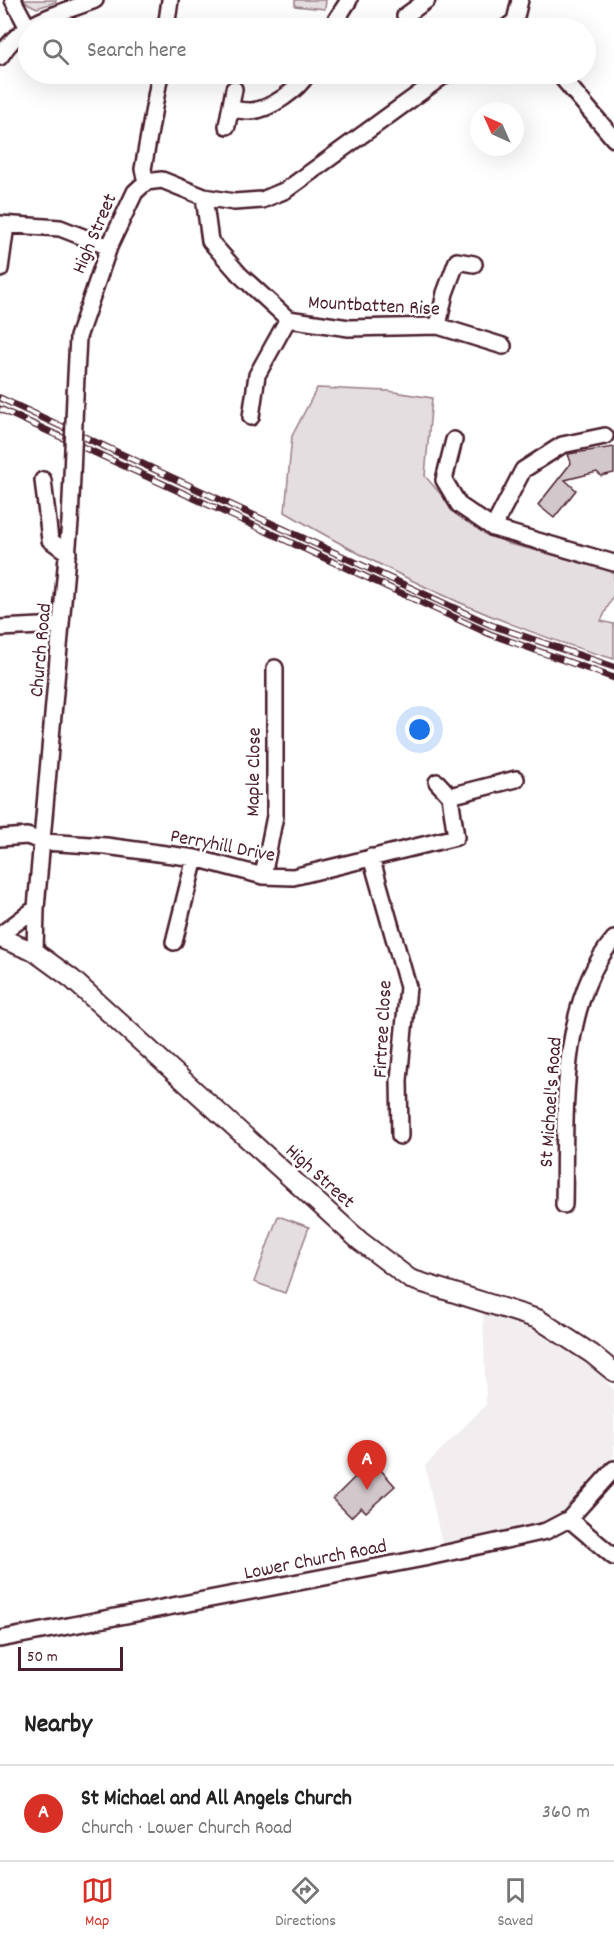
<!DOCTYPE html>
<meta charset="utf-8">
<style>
body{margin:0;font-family:Dekko,sans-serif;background:#f6f6f6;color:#222}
.compass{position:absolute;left:470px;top:102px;width:54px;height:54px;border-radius:50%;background:#fff;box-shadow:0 6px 24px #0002;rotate:315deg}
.scale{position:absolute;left:18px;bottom:15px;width:105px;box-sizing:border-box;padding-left:6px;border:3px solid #4a1f2b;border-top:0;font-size:16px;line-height:21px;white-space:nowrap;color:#4a1f2b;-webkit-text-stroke:4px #fff;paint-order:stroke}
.you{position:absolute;left:420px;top:730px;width:21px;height:21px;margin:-15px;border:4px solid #fff;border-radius:50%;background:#1a73e8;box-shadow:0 0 0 9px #1a73e833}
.badge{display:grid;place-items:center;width:39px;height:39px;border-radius:50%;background:#d93025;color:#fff;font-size:20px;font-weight:700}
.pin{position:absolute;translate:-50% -50px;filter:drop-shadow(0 2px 3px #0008)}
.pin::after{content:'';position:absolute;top:32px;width:21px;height:18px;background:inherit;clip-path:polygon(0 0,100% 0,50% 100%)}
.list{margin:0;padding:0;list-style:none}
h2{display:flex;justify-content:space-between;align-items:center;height:78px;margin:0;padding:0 24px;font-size:26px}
h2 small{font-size:20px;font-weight:400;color:#767676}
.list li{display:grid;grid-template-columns:39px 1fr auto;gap:18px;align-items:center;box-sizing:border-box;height:96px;padding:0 24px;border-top:2px solid #e0e0e0}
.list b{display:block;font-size:22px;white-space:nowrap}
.list p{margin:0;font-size:20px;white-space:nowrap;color:#767676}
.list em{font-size:20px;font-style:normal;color:#767676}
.icon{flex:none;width:33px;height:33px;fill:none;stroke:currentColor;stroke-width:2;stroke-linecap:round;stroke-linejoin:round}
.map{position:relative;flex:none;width:614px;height:1686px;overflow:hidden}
.search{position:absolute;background:#fff;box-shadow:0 6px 24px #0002;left:18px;right:18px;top:18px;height:66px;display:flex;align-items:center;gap:15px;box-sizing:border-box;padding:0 21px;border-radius:33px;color:#767676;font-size:22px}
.sheet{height:174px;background:#fff}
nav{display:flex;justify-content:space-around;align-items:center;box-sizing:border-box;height:84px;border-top:2px solid #e0e0e0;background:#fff;font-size:16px;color:#767676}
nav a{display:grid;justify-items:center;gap:3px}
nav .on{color:#d93025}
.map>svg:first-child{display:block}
.built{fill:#f2eeef}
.green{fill:#e5dee0;stroke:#987e86;stroke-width:1.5}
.building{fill:#d2c7cb;stroke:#4a1f2b;stroke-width:1.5}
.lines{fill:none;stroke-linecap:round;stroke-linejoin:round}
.minor-casing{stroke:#4a1f2b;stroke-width:20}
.major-casing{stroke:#4a1f2b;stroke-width:22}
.minor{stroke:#fff;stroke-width:15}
.major{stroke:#fff;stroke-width:18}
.rail-casing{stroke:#4a1f2b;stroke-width:7}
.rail{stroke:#fff;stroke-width:4.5;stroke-dasharray:14;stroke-linecap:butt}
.minor-bridge-casing{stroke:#4a1f2b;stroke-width:20;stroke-linecap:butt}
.minor-bridge{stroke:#fff;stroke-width:15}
.labels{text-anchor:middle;stroke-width:5;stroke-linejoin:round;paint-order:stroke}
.street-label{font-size:20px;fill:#4a1f2b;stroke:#fff}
</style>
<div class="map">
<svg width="614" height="1686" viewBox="0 0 614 1686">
<rect width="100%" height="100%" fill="#fff"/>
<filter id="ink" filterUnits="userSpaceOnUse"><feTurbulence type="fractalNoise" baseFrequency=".0167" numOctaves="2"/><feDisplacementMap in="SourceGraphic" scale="12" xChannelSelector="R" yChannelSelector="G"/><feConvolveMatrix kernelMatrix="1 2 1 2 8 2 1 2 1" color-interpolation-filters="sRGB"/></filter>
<g filter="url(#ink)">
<path class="built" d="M483,1311L535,1327L588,1361L614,1390V1456L576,1501L560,1514L533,1525L442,1545L425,1466L486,1405Z"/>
<path class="green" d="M21,0H56V2L37,8Z
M295,0H326L325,9L295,6Z
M317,388L388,391L432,398L425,476L462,519L509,544L614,569V594L601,621L614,624V659C499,626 388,573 285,512L292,436Z
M278,1216L309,1227L285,1293L254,1282Z"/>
<path class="building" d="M614,447V473L601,476L597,472L565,480L576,490L554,518L538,505L571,463L568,454Z
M379,1468L395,1486L366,1512L361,1507L351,1517L333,1499L358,1474L361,1475L367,1469L373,1474Z"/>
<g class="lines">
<defs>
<path id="minor" d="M13,0L27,26
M405,16L427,0
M166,28L170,0
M331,28L349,0
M506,28L515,21L520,0
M0,57C22,20 57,15 95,0
M559,74L614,139
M231,109C237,110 244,111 251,111C270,110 299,89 307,74
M227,126L234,89
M146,182L143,169L160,74
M204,197L210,241L240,275L288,319L349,328L438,326L503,346
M0,224L60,228L109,247
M0,269L6,225
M438,326L445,293L457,261L474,264
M75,396L78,337L109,247L135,192L146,182L162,180L204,197L234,202L262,200L286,190L446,74
M251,417L257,375L288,319
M454,440L444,480L459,505L493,528L614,563
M43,480L50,540L68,553
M493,528L523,470L562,445L605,436
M0,628L61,625
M450,796L516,779
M0,838L27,836L44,842L106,846L195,858L263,876L293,877L456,837L450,796L437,782
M371,857L408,987L399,1080L400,1136
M263,876L275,816V668
M0,935L36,908
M174,942L195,858
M35,952L36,908L70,522L72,476
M564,1205C566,1123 557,1005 614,939
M569,1519L614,1557
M0,1639L424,1558L546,1531L569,1519L614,1469"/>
<path id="major" d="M0,938L35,952L72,979L360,1241L410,1279L538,1319L592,1354L614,1372"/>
</defs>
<use href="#minor" class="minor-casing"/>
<use href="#major" class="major-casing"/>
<use href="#minor" class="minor"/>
<use href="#major" class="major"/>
<defs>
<path id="rail" d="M0,398L491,625L614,667
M0,409L490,634L614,678"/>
</defs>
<use href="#rail" class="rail-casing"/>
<use href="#rail" class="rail"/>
<defs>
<path id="minor-bridge" d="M72,476L75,396"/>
</defs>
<use href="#minor-bridge" class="minor-bridge-casing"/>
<use href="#minor-bridge" class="minor-bridge"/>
</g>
</g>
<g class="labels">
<g class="street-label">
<text transform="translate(93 233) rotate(-67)" y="7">High Street</text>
<text transform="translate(374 304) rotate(3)" y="7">Mountbatten Rise</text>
<text transform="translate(39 650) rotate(-85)" y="7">Church Road</text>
<text transform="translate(252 772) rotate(-89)" y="7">Maple Close</text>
<text transform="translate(223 844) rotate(11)" y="7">Perryhill Drive</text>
<text transform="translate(381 1029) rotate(-87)" y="7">Firtree Close</text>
<text transform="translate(549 1102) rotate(-86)" y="7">St Michael's Road</text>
<text transform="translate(321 1175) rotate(42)" y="7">High Street</text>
<text transform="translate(315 1558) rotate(-11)" y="7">Lower Church Road</text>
</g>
</g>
</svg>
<svg class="compass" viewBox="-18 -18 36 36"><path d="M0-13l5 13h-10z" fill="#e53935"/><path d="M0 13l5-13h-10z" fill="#767676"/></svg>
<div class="scale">50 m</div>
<div class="you"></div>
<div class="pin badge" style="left:367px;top:1490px">A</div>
<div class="search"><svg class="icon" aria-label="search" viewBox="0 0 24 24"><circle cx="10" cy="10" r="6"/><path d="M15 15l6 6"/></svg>Search here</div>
</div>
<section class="sheet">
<h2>Nearby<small></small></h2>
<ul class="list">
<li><span class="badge">A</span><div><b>St Michael and All Angels Church</b><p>Church · Lower Church Road</p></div><em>360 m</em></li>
</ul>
</section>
<nav>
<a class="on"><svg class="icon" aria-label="map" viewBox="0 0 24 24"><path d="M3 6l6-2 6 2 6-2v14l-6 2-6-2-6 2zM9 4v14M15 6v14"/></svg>Map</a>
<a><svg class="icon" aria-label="directions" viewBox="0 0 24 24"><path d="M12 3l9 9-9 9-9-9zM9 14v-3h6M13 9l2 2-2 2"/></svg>Directions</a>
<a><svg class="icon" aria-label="saved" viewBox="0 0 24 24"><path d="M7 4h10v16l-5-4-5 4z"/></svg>Saved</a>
</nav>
